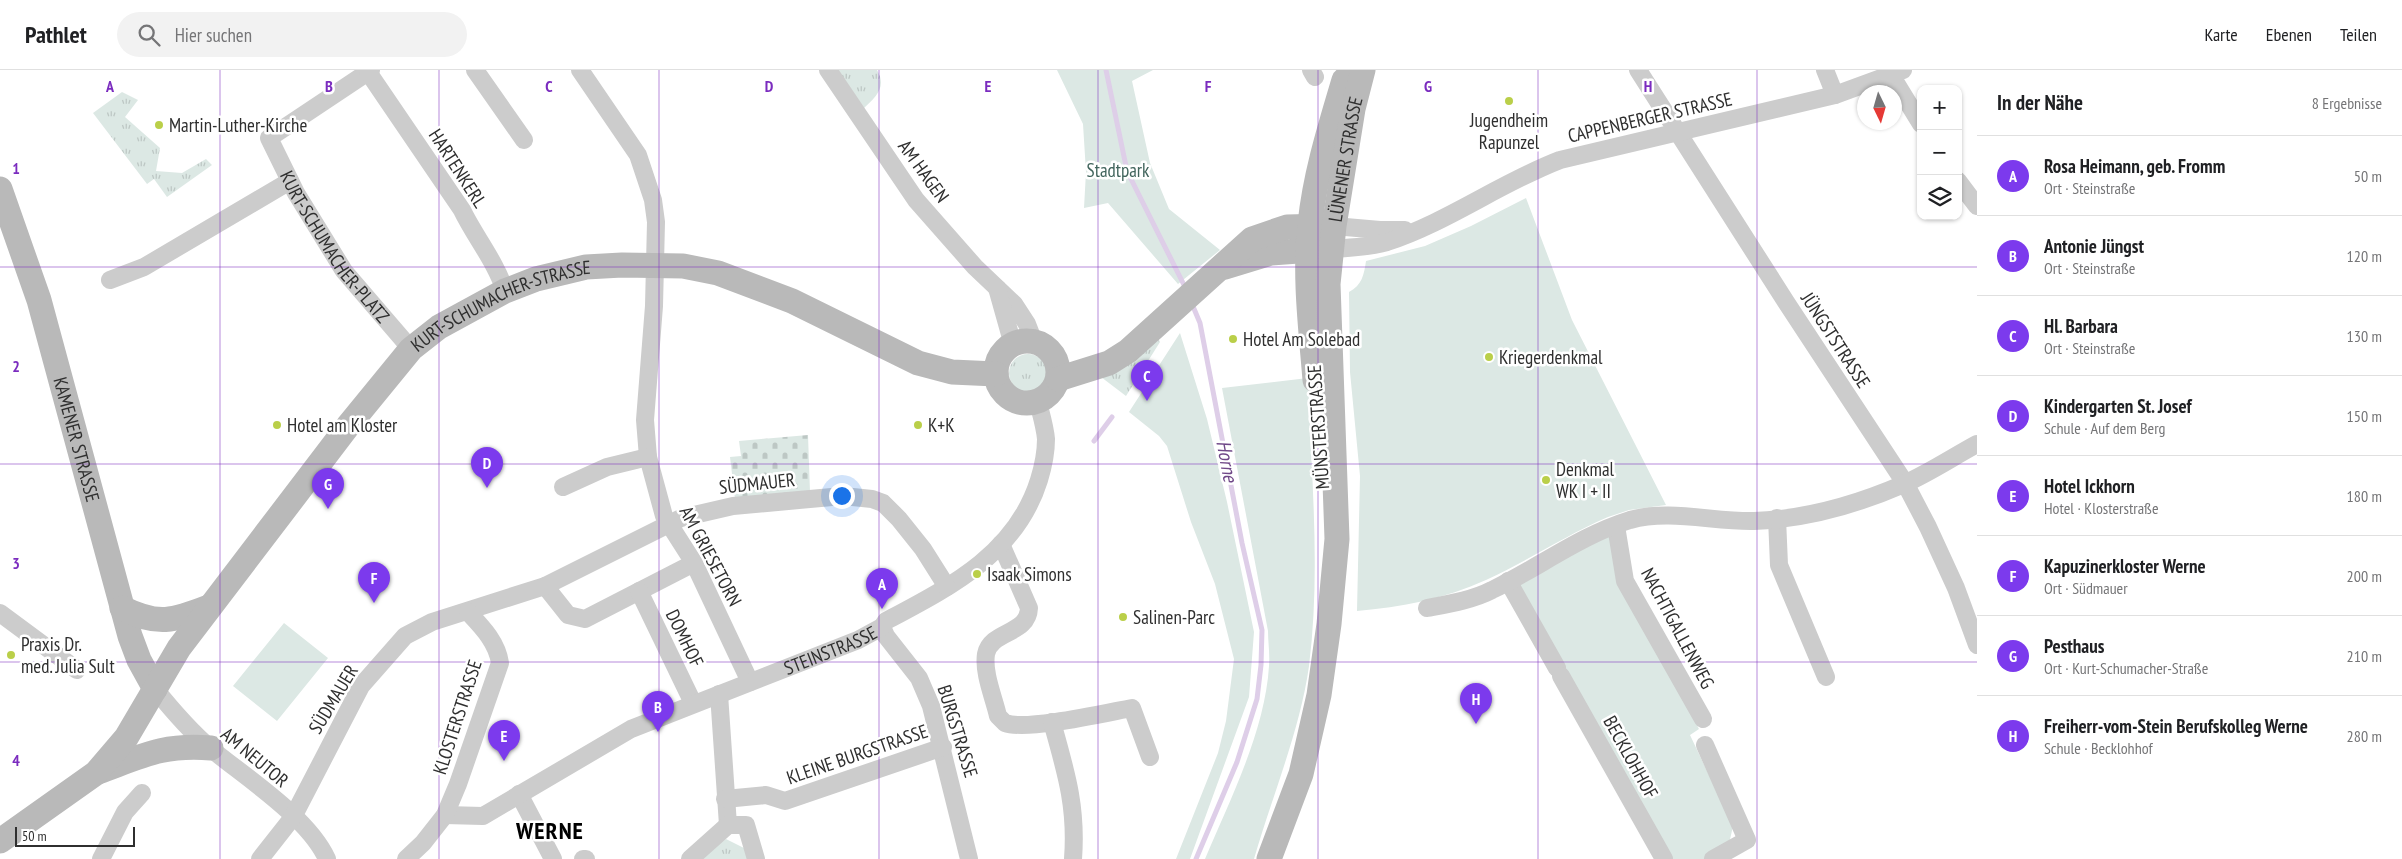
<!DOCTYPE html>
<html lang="de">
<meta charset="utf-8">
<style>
body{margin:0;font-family:"PT Sans Narrow",sans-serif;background:#f2f2f2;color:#202124}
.controls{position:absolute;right:15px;top:15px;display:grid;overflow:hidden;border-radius:10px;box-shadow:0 1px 4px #0004}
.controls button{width:45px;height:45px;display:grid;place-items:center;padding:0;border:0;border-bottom:1px solid #e0e0e0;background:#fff;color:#202124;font:25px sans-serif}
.compass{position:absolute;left:1857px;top:15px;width:45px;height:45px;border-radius:50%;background:#fff;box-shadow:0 1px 4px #0004;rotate:175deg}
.scale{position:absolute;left:15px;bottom:12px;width:120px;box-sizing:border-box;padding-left:5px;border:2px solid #2f2f2f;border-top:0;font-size:14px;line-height:18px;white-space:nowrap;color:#2f2f2f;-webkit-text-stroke:4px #fff;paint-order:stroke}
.you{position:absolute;left:841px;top:425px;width:18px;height:18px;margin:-12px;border:4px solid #fff;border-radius:50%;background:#1a73e8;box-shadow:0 0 0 8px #1a73e833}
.badge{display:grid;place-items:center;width:32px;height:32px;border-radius:50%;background:#7c3aed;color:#fff;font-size:16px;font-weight:700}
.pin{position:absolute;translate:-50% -41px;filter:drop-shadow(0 1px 2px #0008)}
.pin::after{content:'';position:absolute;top:26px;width:18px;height:15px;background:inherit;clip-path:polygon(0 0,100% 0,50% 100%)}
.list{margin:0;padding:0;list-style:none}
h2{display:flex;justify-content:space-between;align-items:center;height:65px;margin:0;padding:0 20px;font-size:21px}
h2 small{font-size:16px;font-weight:400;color:#757577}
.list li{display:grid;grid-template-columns:32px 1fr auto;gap:15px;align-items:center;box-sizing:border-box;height:80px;padding:0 20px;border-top:1px solid #e0e0e0}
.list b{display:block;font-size:19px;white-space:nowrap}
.list p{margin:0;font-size:16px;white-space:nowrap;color:#757577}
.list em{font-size:16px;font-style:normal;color:#757577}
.icon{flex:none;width:28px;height:28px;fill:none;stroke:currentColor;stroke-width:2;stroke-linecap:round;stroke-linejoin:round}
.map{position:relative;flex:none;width:1977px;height:789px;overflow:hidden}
header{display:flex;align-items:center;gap:30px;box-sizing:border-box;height:70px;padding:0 25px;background:#fff;border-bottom:1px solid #e0e0e0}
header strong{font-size:24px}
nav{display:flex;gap:28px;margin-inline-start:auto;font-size:18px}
.search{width:350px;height:45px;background:#f2f2f2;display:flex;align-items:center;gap:12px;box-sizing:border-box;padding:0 18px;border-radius:28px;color:#757577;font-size:19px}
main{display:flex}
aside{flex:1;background:#fff}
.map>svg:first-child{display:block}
.grass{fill:url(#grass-tufts)}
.cemetery{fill:url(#cemetery-stones)}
.green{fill:#dce8e4}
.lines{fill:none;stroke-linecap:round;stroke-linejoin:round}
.stream{stroke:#decee8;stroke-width:5}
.street{stroke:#ccc;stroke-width:18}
.secondary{stroke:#b9b9b9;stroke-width:25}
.grid{fill:none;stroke:#7b2cbf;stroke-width:1;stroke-opacity:0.55}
.poi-dot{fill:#bacf49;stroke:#fff;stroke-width:2}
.labels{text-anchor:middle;stroke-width:5;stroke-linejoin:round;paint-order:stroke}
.street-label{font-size:19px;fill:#2f2f2f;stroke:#fff}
.poi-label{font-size:19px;fill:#2f2f2f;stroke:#fff;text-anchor:start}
.park-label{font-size:19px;fill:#42655d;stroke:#fff}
.water-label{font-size:20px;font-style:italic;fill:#6f4787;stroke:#fff}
.district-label{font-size:24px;font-weight:bold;letter-spacing:1px;fill:#000;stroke:#fff}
.grid-label{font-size:16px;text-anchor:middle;font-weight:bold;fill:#7b2cbf;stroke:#fff;stroke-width:5;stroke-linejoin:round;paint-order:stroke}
</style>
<header>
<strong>Pathlet</strong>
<div class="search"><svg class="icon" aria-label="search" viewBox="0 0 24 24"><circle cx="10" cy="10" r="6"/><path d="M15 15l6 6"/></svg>Hier suchen</div>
<nav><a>Karte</a><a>Ebenen</a><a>Teilen</a></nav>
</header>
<main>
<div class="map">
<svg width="1977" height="789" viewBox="0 0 1977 789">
<defs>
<pattern id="grass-tufts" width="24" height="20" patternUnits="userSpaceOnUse" patternTransform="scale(1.25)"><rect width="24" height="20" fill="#dce8e4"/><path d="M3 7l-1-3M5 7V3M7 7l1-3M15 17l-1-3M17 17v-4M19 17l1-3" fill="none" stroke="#bdc7c4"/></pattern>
<pattern id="cemetery-stones" width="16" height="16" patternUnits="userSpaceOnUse" patternTransform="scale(1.25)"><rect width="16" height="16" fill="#dce8e4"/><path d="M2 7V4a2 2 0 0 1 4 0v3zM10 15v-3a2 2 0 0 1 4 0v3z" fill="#bdc7c4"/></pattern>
</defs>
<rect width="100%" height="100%" fill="#fff"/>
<path class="grass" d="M838,0H877C887,17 876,27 864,38Z
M122,22L138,30L125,47L160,78L156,101L182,103L206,89L212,95L167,127L154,109L147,114L93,43Z
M1159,270L1160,272L1126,326L1101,307Z
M1009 303a19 19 0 1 1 38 0a19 19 0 1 1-38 0Z
M726,769L746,779L749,789H700L710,779Z"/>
<path class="cemetery" d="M808,365L810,422L735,429L730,387L741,386L739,371Z"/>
<path class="green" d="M1057,0H1153L1132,11L1150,93L1169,139L1220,180L1178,214L1108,133L1084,138L1086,102L1083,54Z
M1526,128L1572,250L1666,435L1629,440L1608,447C1566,465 1528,491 1486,510C1445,529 1401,537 1357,541L1360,406L1350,302L1349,222C1362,215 1364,205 1366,191L1425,176L1471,156Z
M1180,263L1207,349L1227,432L1254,562L1249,627L1190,789H1176L1218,683L1226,651L1234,589L1215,514L1191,452L1167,376L1159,366L1129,342Z
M1308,308C1311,404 1321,501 1309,596C1300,661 1272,726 1254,789H1205C1230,730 1265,661 1269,596C1270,584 1268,572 1268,561L1222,318Z
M1612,464L1621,512L1699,659L1690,665L1733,756L1729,774L1707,789H1664L1508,511Z
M284,553L328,588L277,651L233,616Z"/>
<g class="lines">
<path class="stream" d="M1106,0L1127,101L1186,219
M1192,234L1200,253L1242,473L1262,560L1261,595L1257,629L1237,692L1196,789
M1094,371L1112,347"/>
<g class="street">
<path id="s1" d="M371,0L269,68L296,123L344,201L411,279"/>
<path d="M475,0L524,70"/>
<path d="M580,0L638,85L653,130L656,152L654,236L645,350L648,387L664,446L694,493L750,612"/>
<path d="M828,0L916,130L975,197L1014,234L1027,254L1034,272"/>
<path d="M1311,0L1315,7"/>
<path d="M1638,0L1786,232L1905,413L1928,457L1956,518L1977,575"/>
<path d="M1825,0L1835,25"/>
<path d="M368,2L462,140C475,167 496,192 505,221"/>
<path d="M1891,5L1921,54"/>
<path d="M1958,111L1977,136"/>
<path d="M1334,156L1380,160H1405"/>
<path d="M1331,179C1349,178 1370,177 1387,172C1448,152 1500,113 1560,90L1835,25L1903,0"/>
<path d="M110,210L144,197L290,111"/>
<path d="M997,218L1013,275"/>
<path d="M563,417L607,397L648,387"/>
<path d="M1777,448L1779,495L1826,607"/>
<path d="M1616,456L1625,511L1703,649"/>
<path d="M1001,474L1029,538C1028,565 991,560 986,584C983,603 994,628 998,646L1005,653C1027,661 1105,643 1132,638L1150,687"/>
<path d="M1508,511L1557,598"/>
<path d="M545,516L568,545L585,549L694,493"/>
<path d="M639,521L693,633"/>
<path d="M1427,538C1448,534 1473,530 1492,520C1538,498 1581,465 1630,450C1669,439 1714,452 1754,451C1805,449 1858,434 1904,414C1929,403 1953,387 1977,374"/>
<path d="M0,543L77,600"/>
<path d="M882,557L886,566L919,608L931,636L969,789"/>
<path d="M1561,606L1664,789"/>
<path d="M155,619C172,640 189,660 210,678C245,707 308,747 327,789"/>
<path d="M719,624L728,755"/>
<path d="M1052,652C1066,702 1077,737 1073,789"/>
<path d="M1705,675L1747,770L1713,789"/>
<path d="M519,724L553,789"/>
<path d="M725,729L766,725L785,731L943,677"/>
<path id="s2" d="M445,745L483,746L631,659L858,570L882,557L886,551C950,517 1016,484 1039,410C1043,397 1046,383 1046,369C1045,357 1041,344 1038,332"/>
<path d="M101,789L125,742L142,723"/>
<path d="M260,789L293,747L361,616L405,566L432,552L545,516L681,448L733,436L843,426L872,429L883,433L899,449L923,479L947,517"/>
<path d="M406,789L423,773L445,745L458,714L500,593C497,572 482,557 468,542"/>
<path d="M583,789H586"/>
<path d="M690,789L728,755H746L756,789"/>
</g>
<g class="secondary">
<path id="s3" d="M0,119L39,230L130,566L139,590L155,619"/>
<path d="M1225,197L1271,183L1326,179"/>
<circle cx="1027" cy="302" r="31"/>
<path d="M1058,309L1109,293L1128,281L1252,169L1287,157L1326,156"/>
<path d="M1315,310C1311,259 1304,206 1310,154C1315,105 1330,57 1344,10"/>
<path d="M122,538C158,556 173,551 209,537"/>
<path d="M98,702C142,686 163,674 211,678"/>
<path id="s4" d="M0,771L96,703L126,668L179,578L348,356L411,279L439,257L505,221L536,209L586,197L622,195L683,196L718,203L792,231L918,293L952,302L996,304"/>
<path id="s5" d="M1269,789L1301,704L1319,625L1329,554L1337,469L1328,214L1334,156L1353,39L1363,0"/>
</g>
</g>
<path class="grid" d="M220,0V789M439,0V789M659,0V789M879,0V789M1098,0V789M1318,0V789M1538,0V789M1757,0V789M0,197H1977M0,394H1977M0,592H1977"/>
<g class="poi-dot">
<circle cx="1509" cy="31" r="5"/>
<circle cx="159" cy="55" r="5"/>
<circle cx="1233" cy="269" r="5"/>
<circle cx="1489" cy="287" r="5"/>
<circle cx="277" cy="355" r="5"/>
<circle cx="918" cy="355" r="5"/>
<circle cx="1546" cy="410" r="5"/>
<circle cx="977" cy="504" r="5"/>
<circle cx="1123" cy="547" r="5"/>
<circle cx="11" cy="585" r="5"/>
</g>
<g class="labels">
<g class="street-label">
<text transform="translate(1650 47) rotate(-13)" y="7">CAPPENBERGER STRASSE</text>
<text dy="7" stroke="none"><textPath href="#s5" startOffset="710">LÜNENER STRASSE</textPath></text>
<text transform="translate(458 98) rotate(57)" y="7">HARTENKERL</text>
<text transform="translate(924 101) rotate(54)" y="7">AM HAGEN</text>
<text dy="7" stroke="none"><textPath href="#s1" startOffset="250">KURT-SCHUMACHER-PLATZ</textPath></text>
<text dy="7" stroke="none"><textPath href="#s4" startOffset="748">KURT-SCHUMACHER-STRASSE</textPath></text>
<text transform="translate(1836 270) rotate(57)" y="7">JÜNGSTSTRASSE</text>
<text transform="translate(1318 357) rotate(-94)" y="7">MÜNSTERSTRASSE</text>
<text dy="7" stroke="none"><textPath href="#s3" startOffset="262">KAMENER STRASSE</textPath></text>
<text transform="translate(757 413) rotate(-6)" y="7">SÜDMAUER</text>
<text transform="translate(711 486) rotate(62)" y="7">AM GRIESETORN</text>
<text transform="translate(1678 558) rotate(62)" y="7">NACHTIGALLENWEG</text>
<text transform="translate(685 568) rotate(64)" y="7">DOMHOF</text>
<text dy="7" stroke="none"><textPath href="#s2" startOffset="424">STEINSTRASSE</textPath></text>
<text transform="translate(333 629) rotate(-59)" y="7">SÜDMAUER</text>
<text transform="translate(457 647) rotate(-72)" y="7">KLOSTERSTRASSE</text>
<text transform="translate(958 661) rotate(73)" y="7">BURGSTRASSE</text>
<text transform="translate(857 684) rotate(-19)" y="7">KLEINE BURGSTRASSE</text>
<text transform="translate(255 687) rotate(40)" y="7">AM NEUTOR</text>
<text transform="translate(1631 687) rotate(61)" y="7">BECKLOHHOF</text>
</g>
<g class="poi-label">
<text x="1509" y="57" text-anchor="middle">Jugendheim<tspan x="1509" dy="22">Rapunzel</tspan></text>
<text x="169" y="62">Martin-Luther-Kirche</text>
<text x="1243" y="276">Hotel Am Solebad</text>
<text x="1499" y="294">Kriegerdenkmal</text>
<text x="287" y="362">Hotel am Kloster</text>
<text x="928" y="362">K+K</text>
<text x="1556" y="406">Denkmal<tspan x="1556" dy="22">WK I + II</tspan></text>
<text x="987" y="511">Isaak Simons</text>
<text x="1133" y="554">Salinen-Parc</text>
<text x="21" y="581">Praxis Dr.<tspan x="21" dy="22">med. Julia Sult</tspan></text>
</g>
<g class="park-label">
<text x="1118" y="107">Stadtpark</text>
</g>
<g class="water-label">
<text transform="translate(1227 391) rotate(79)" y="7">Horne</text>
</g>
<g class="district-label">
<text x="550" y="769">WERNE</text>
</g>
</g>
<g class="grid-label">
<text x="110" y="22">A</text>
<text x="329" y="22">B</text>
<text x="549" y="22">C</text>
<text x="769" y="22">D</text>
<text x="988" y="22">E</text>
<text x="1208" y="22">F</text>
<text x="1428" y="22">G</text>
<text x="1648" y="22">H</text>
<text x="16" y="104">1</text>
<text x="16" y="302">2</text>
<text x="16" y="499">3</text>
<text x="16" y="696">4</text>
</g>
</svg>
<div class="controls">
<button>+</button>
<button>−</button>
<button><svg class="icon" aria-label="layers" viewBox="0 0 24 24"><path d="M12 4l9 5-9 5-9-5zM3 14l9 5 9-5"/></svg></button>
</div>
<svg class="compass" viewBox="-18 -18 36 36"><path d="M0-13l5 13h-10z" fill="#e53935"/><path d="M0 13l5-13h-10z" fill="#757577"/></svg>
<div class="scale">50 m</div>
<div class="you"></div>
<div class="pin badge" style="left:882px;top:539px">A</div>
<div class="pin badge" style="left:658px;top:662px">B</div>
<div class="pin badge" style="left:1147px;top:331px">C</div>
<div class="pin badge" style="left:487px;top:418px">D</div>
<div class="pin badge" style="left:504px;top:691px">E</div>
<div class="pin badge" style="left:374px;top:533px">F</div>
<div class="pin badge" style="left:328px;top:439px">G</div>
<div class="pin badge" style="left:1476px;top:654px">H</div>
</div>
<aside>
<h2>In der Nähe<small>8 Ergebnisse</small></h2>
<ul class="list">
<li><span class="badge">A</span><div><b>Rosa Heimann, geb. Fromm</b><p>Ort · Steinstraße</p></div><em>50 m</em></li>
<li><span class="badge">B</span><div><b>Antonie Jüngst</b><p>Ort · Steinstraße</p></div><em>120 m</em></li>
<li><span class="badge">C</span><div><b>Hl. Barbara</b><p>Ort · Steinstraße</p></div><em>130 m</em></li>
<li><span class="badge">D</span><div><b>Kindergarten St. Josef</b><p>Schule · Auf dem Berg</p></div><em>150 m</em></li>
<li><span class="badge">E</span><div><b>Hotel Ickhorn</b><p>Hotel · Klosterstraße</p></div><em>180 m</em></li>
<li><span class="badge">F</span><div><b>Kapuzinerkloster Werne</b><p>Ort · Südmauer</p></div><em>200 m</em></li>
<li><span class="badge">G</span><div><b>Pesthaus</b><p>Ort · Kurt-Schumacher-Straße</p></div><em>210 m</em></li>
<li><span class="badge">H</span><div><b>Freiherr-vom-Stein Berufskolleg Werne</b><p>Schule · Becklohhof</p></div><em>280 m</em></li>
</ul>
</aside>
</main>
